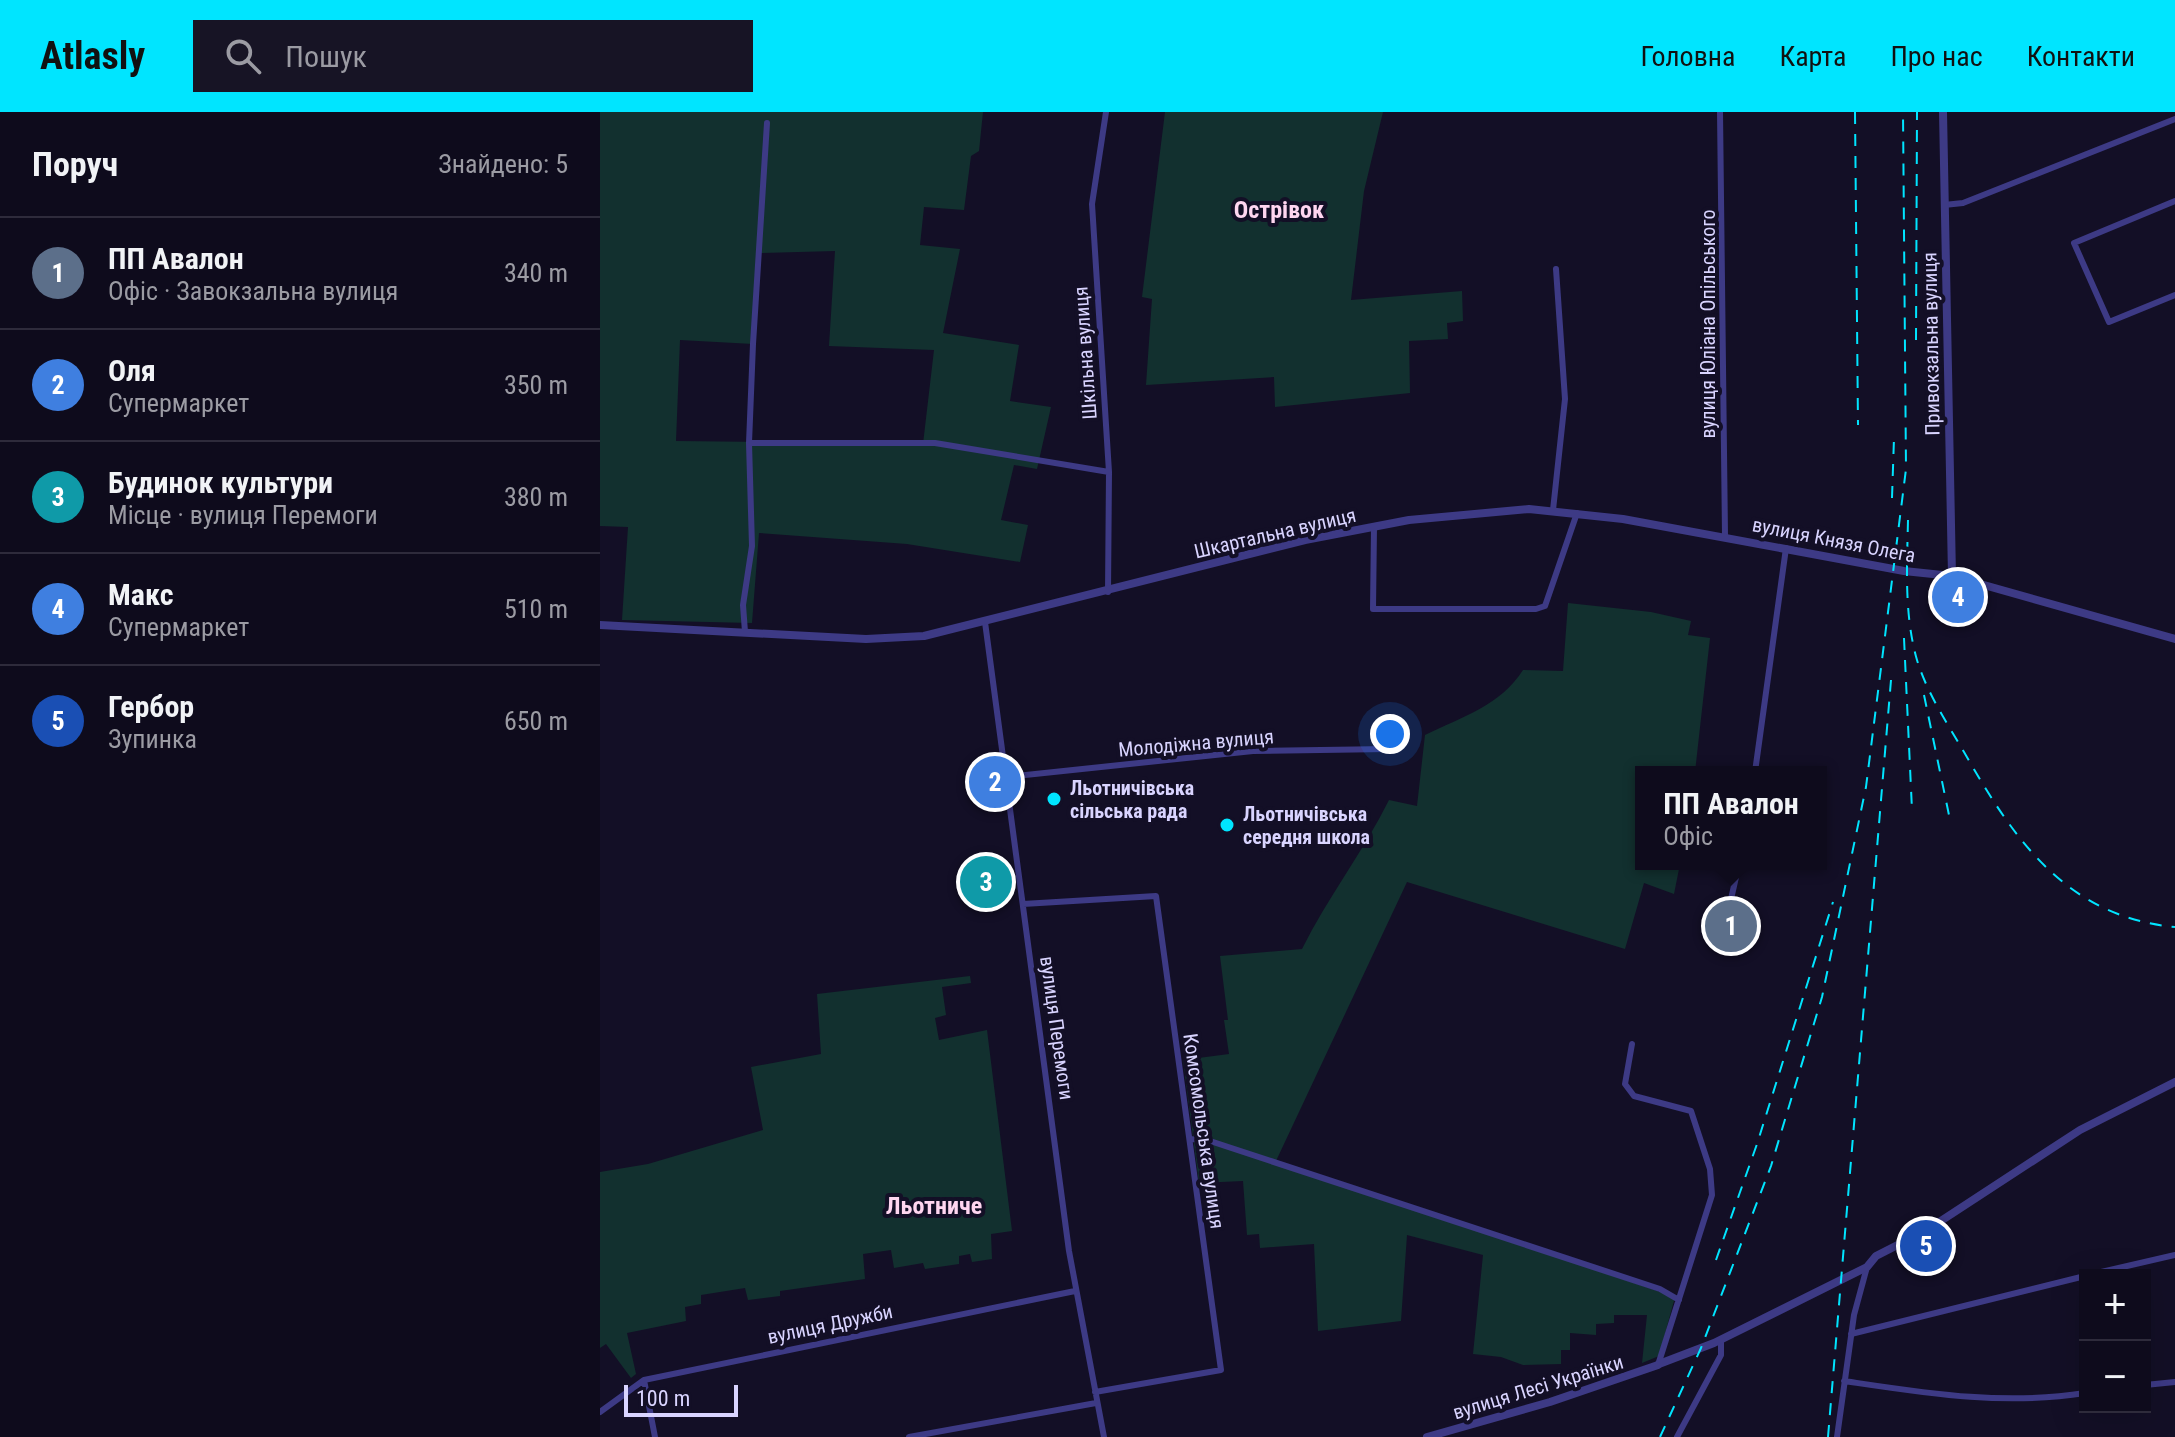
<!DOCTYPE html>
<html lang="uk">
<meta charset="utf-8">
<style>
body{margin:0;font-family:"Roboto Condensed",sans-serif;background:#171425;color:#f1f3f6}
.controls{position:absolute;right:24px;bottom:24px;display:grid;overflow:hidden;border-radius:0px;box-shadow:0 8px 32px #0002}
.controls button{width:72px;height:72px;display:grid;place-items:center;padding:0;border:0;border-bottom:2px solid #2e2b3b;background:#0e0b1c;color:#f1f3f6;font:40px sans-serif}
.scale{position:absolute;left:24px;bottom:20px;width:114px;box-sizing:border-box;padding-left:8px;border:4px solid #d9d4ff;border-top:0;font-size:22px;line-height:28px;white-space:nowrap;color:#d9d4ff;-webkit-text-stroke:6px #130f26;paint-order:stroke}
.you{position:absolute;left:790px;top:622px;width:28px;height:28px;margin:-20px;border:6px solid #fff;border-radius:50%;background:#1a73e8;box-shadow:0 0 0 12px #1a73e833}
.badge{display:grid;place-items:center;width:52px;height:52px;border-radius:50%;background:#00e5ff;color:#fff;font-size:26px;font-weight:700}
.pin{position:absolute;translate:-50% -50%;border:4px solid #fff;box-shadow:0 2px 8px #0006}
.popup{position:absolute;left:1035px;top:654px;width:192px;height:104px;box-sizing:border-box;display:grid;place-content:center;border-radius:0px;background:#0e0b1c;filter:drop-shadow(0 2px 6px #0005);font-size:26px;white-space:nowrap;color:#9b9ba3}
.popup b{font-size:30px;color:#f1f3f6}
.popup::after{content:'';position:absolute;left:50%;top:100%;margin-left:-16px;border:16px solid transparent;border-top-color:#0e0b1c}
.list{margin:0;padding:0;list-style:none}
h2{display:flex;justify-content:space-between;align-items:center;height:104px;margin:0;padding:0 32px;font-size:34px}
h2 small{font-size:26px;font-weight:400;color:#9b9ba3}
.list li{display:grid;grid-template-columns:52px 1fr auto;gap:24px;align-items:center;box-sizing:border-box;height:112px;padding:0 32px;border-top:2px solid #2e2b3b}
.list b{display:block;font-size:30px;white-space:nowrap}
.list p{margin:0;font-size:26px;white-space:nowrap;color:#9b9ba3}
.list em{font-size:26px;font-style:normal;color:#9b9ba3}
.icon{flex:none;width:44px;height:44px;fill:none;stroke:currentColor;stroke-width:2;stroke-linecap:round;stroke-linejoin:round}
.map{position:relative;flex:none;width:1575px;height:1325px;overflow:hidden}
header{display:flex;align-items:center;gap:48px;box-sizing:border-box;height:112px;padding:0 40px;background:#00e5ff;color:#111}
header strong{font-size:38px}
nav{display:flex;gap:44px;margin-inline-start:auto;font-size:28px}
.search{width:560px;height:72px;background:#171425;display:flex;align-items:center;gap:20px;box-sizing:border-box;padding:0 28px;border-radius:0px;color:#9b9ba3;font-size:30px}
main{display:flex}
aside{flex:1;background:#0e0b1c}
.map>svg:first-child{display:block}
.green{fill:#12302f;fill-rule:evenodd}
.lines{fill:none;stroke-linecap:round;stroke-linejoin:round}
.minor{stroke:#3d3a85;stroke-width:6}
.tertiary{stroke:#3d3a85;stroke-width:8}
.rail{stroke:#00e5ff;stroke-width:2;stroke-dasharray:12 10;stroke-linecap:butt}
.poi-dot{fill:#00e5ff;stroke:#130f26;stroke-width:3}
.labels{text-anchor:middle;stroke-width:8;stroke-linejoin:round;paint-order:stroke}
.street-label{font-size:20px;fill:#d9d4ff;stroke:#130f26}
.poi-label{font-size:20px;font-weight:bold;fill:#d9d4ff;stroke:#130f26;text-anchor:start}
.quarter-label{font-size:24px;font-weight:bold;fill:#ffd6f0;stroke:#130f26}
</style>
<header>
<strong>Atlasly</strong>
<div class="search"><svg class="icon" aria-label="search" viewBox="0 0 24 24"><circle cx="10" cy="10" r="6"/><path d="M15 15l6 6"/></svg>Пошук</div>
<nav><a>Головна</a><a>Карта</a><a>Про нас</a><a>Контакти</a></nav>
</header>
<main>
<aside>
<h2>Поруч<small>Знайдено: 5</small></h2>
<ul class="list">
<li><span class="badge" style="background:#5c6f8a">1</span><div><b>ПП Авалон</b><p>Офіс · Завокзальна вулиця</p></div><em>340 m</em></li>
<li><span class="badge" style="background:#3f7fe0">2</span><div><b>Оля</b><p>Супермаркет</p></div><em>350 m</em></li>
<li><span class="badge" style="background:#0f9aa8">3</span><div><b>Будинок культури</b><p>Місце · вулиця Перемоги</p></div><em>380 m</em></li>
<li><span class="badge" style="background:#3f7fe0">4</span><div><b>Макс</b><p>Супермаркет</p></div><em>510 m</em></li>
<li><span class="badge" style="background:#1a4fb4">5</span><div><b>Гербор</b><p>Зупинка</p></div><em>650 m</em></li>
</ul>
</aside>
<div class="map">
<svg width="1575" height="1325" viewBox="0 0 1575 1325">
<rect width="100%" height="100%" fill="#130f26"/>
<path class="green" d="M0,0H383L379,39L371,44L364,98L324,95L320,133L360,137L343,221L419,233L410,289L451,295L437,357L414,353L401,408L428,413L420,450L307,432L159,421L152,511L22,508L28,415L0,414ZM235,139L229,234L334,238L323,332L76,329L80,228L153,232L160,141Z
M565,0H783L764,79L751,188L862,179L863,209L847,211L848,227L809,229L810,281L675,295L674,265L546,273L552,187L542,185Z
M968,491L1051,500L1091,509L1088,523L1110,526L1095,660H1041V752H1080L1074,782L1044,771L1025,837L807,770L676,1049L1075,1185L1059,1244L1042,1251L1047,1203H1014V1211L996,1212V1223L970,1221V1238H961V1252L923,1253L901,1245L873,1242L883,1143L807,1123L801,1209L718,1219L714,1132L660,1136L659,1122L647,1123L643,1069L599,1071L583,948L629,942L624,908H628L620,844L702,837C728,785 763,740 789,688L817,694L825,623C862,605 901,593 923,558L963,559Z
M370,864L371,871L342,875L346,903L335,906L339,928L387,918L412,1119L391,1122L392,1147L372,1150L370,1142L359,1144V1152L325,1157L323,1151L294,1156L291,1138L263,1142L265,1167L180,1179V1184L148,1188L145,1176L101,1183V1192L85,1195L86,1209L27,1221L36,1262L31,1266L6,1232L0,1236V1060L48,1052L163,1018L151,955L221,942L217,882Z"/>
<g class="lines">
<path class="minor" d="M506,0L492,92L509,360L508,480
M1120,0L1125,424
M1575,89L1474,131L1509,210L1575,183
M1344,93L1363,91L1575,7
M149,331H335L509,360
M953,398L965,287L956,157
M774,415L773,497H936L945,494L977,401
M385,510L469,1139L504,1325
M145,520L143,493L152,434L149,331L153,232L167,11
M1155,660L1186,436
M406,665L653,639L788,637
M423,792L556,784L621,1258L495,1280
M1126,809L1139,752
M1032,932L1025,972L1034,984L1091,999L1110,1057L1112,1083L1058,1253
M590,1027L607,1028L1060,1177L1079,1188
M1488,1163L1575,1143
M1251,1222L1485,1164
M44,1268L55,1325
M1244,1269C1325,1281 1403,1294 1485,1281
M1545,1273L1575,1270
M0,1300L44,1268L475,1179
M309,1325L496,1291
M1077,1325L1121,1243V1228
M1237,1325L1254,1203L1267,1155"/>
<path class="tertiary" d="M1343,0L1352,464
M0,513L266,527L324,524L705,428L809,408L929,397L1023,407L1304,459L1352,464L1575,527
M1059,1252L1114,1231L1267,1155L1276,1144L1327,1118L1480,1018L1575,970
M827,1325L950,1290L1058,1253"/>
<path class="rail" d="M1255,0L1258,313
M1316,228L1317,0
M1292,386L1294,326
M1308,408C1307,454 1304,503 1317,548C1327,581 1347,611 1364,640C1413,726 1466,805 1575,815
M1304,526L1312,698
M1324,583L1349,703
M1116,1148L1157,1032L1233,790
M1060,1325L1101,1236L1171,1054L1222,885L1266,675L1306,357L1303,0
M1228,1325L1291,568"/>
</g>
<g class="poi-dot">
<circle cx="454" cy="687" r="8"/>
<circle cx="627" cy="713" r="8"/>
</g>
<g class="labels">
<g class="street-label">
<text transform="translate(1108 212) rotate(-90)" y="7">вулиця Юліана Опільського</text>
<text transform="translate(1331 232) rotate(-91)" y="7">Привокзальна вулиця</text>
<text transform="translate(485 241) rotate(-94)" y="7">Шкільна вулиця</text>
<text transform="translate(675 421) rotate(-13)" y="7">Шкартальна вулиця</text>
<text transform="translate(1234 428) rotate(11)" y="7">вулиця Князя Олега</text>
<text transform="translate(596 631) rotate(-5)" y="7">Молодіжна вулиця</text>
<text transform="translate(457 916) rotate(82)" y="7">вулиця Перемоги</text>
<text transform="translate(604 1019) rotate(82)" y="7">Комсомольська вулиця</text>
<text transform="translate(230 1212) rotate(-12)" y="7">вулиця Дружби</text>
<text transform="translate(938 1275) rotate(-17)" y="7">вулиця Лесі Українки</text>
</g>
<g class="poi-label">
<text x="470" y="683">Льотничівська<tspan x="470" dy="23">сільська рада</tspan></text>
<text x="643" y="709">Льотничівська<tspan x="643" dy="23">середня школа</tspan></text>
</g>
<g class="quarter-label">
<text x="679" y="106">Острівок</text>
<text x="334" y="1102">Льотниче</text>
</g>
</g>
</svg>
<div class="controls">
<button>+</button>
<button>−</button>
</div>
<div class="scale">100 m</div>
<div class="you"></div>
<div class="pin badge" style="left:1131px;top:814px;background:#5c6f8a">1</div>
<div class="popup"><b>ПП Авалон</b>Офіс</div>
<div class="pin badge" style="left:395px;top:670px;background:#3f7fe0">2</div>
<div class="pin badge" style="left:386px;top:770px;background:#0f9aa8">3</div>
<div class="pin badge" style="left:1358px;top:485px;background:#3f7fe0">4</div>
<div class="pin badge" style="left:1326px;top:1134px;background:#1a4fb4">5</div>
</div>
</main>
